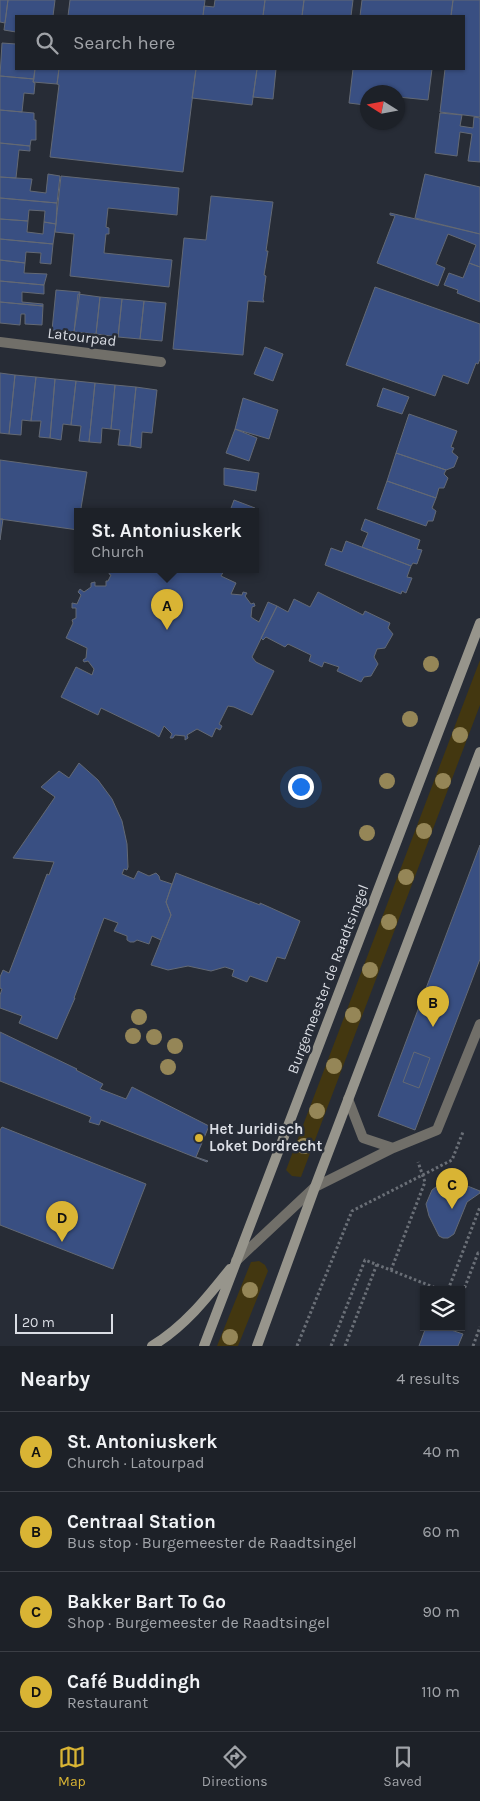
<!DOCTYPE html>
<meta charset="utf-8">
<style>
body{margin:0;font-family:Karla,sans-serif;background:#252930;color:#f1f3f6}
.controls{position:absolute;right:15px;bottom:15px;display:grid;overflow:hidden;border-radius:0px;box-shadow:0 1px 4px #0004}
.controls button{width:45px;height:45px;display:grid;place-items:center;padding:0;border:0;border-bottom:1px solid #3b3e45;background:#1d2128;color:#f1f3f6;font:25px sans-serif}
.compass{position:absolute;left:360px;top:85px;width:45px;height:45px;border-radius:50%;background:#1d2128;box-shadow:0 1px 4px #0004;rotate:281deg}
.scale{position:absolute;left:15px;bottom:12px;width:98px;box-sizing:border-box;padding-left:5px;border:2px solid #dadde4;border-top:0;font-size:14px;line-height:18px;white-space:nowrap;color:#dadde4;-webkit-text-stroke:4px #272c36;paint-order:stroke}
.you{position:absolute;left:300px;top:786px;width:18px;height:18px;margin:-12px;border:4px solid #fff;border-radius:50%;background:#1a73e8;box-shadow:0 0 0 8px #1a73e833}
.badge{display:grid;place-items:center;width:32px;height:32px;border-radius:50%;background:#d9b434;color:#111;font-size:16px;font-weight:700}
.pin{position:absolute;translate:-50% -41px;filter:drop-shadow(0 1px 2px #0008)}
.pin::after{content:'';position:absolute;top:26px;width:18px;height:15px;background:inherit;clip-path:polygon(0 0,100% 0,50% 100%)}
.popup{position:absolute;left:74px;top:508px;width:185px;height:65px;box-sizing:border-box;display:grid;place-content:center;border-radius:0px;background:#1d2128;filter:drop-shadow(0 1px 4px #0005);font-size:16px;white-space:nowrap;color:#a0a3a8}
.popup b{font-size:19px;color:#f1f3f6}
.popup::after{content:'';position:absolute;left:50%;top:100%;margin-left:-10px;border:10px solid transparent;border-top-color:#1d2128}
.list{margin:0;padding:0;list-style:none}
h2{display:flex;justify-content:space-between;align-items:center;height:65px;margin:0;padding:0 20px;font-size:21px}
h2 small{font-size:16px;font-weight:400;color:#a0a3a8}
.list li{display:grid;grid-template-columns:32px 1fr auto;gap:15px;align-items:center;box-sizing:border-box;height:80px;padding:0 20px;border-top:1px solid #3b3e45}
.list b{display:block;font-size:19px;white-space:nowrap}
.list p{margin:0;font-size:16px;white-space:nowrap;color:#a0a3a8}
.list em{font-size:16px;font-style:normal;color:#a0a3a8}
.icon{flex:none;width:28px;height:28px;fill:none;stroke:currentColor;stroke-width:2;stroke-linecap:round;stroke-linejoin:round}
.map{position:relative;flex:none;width:480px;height:1346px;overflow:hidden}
.search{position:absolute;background:#1d2128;box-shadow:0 1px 4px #0004;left:15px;right:15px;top:15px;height:55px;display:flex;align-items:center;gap:12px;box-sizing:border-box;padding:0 18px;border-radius:0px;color:#a0a3a8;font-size:19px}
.sheet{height:385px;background:#1d2128}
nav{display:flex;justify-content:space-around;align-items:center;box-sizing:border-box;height:70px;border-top:1px solid #3b3e45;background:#1d2128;font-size:14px;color:#a0a3a8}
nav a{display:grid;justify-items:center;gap:2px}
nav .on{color:#d9b434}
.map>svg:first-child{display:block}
.green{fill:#433710}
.building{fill:#394f82;stroke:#636974}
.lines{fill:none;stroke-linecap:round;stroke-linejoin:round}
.path{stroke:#6a6f77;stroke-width:3;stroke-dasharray:2.5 2.5;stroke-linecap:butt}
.lane{stroke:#716f69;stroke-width:10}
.street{stroke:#716f69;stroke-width:10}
.secondary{stroke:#97958c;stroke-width:10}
.tree{fill:#958657}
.poi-dot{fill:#d9b434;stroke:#272c36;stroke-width:2}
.labels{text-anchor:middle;stroke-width:5;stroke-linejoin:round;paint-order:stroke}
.street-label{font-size:15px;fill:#dadde4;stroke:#272c36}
.poi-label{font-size:15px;font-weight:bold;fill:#dadde4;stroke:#272c36;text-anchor:start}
</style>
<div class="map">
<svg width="480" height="1346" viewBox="0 0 480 1346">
<rect width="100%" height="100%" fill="#272c36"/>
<path class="green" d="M480,660V705L301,1177L292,1176L286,1170Z
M259,1261L265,1265L268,1271L238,1346H217L251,1262Z"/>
<path class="building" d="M0,0H8L5,23L0,22Z
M8,0H55L53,16H16V32L4,30Z
M70,0H205L203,16H68Z
M215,0H265L263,16H203L204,6L214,7Z
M265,0H304L302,16H263Z
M304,0H353L351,16H302Z
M362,0H453L451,16H360Z
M453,0H480V117L440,112L445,69H464V16H451Z
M2,43L16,44V69H35L34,79L0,76Z
M35,69H59L57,84L33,82Z
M59,69H196L183,172L50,157L59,85L57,84Z
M196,69H257L252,105L192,98Z
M257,69H276L273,99L253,97Z
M353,69H432L428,100L398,97V92H368L365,105L349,103Z
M0,76L34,79L33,82L35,83L34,94L24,93L22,112L0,110Z
M0,110L34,113V120H36V140H31L30,146L0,143Z
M440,113L462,115L460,126L473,128L474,117L480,118V162L468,161L472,134L460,132L457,156L435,153Z
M0,143L30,146V151L19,150L16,178L0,177Z
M48,174L60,176L57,203L0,198V177L32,179L30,191L46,193Z
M425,174L480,187V234L415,218Z
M61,176L179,188L177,215L108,208L106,227L109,228V234H106L104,253L172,260L169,287L70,276L74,234L55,232Z
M211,196L273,202L266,251H268L264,275L266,276L263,299L264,302L248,301L243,355L173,349L184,238L206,240Z
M0,198L57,203L56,224L44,222L45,211L29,210L28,221L0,219Z
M390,213L480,234V267L469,263L476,245L448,234L436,264L445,268L438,286L377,263L395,216L390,215Z
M0,219L28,221L27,232L43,234L44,222L56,224L53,244L0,239Z
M0,239L53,244L51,264L40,263L41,253L26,252L25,263L0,260Z
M0,260L25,263L24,273L47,274L44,285L0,281Z
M469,263L480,267V302L457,293L458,290L444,285L449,273L463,278Z
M0,281L44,285V294L22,292V302L43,304V306L0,302Z
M375,287L480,324V359L478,364L476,363L468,384L443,375L435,396L346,365Z
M56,290L80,292L74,332L52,330Z
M78,294L100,297L96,334L74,332Z
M100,297L122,299L118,337L96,334Z
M122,299L144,301L140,339L118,337Z
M144,301L166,303L162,341L140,339Z
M0,302L43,306L42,325L25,324V314H21L20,325L0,323Z
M265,347L283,354L273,381L254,374Z
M0,373L15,375L9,434L0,433Z
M15,375L36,377L31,421L22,420L21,435L9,434Z
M36,377L55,379L50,438L39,437L41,421H31Z
M55,379L76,381L71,425L63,424L61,440L50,438Z
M76,381L95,383L89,442L79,441L81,426L71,425Z
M95,383L115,385L111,429L102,428L101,443L89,442Z
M115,385L136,387L130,446L118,445L120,430L111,429Z
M136,387L157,390L152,433L142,432L141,448L130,446Z
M383,388L409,397L402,414L377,406Z
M243,398L278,410L269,439L235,429Z
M409,414L457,431L451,447L454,448L452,452L458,457L454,467L446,470L396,453Z
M235,429L257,438L249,461L226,453Z
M396,453L446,470L444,474L448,478L444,488H439L436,498L387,481Z
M0,460L87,472L81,508L83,509L82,511H78V530L0,519Z
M224,468L259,473L256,491L224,485Z
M387,481L436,498L432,508L436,511L433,521H428L426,526L377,509Z
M234,500L255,508L254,511H230Z
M0,519H3L0,540Z
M365,519L420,540L417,549L422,550L417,564L413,563L411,566L362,547L368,533L361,530Z
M346,541L411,566L407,577L412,578L406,593L402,591L401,594L325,565L331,548L342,552Z
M114,569H225L221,576L236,583L231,594L242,595L243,592L247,593L245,596L251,604L254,603L255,606L252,607L251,617L254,619L259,622L268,602L277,606L252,657L256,662L274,671L252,715L234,707L228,706L219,724L222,726L220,730L216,728L212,737L197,729L187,735L188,738L185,740V736L175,735L173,738H170L172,734L164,726L159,737L155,734L101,708L98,715L61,697L76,667L92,675L94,669L88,661L84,662L83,660L86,658L87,648L66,638L73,623L72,620L76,618V608H72V603L77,604L81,595L78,592L80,589L84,592L91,587V583L95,582V586H106V581H108L111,575L109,574L110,571L112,572Z
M318,592L363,615L365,611L390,623L388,628L393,634L385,648L377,649L374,657L378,664L371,676L364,677L361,682L337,671L339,667L324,662L322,667L309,661L311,655L288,644L285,647L266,637L263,640L261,638L277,606L288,612L294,599L310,607Z
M79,763L98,780L112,799L122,821L127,844L128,867L127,870L124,869L122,874L134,879L138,871L149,876L156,873L159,876L160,880L172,884L166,902L171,915L161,940L152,936L149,944L137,940L134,942H130L127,940V936L114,931L118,923L104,918L74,998H75L57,1039L19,1023L22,1016L0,1008V995L2,989L0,988V977L3,970L9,973L47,874L49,875L54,862L13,858L55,797L41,787L59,771L69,778Z
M480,845V959L415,1130L378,1116Z
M176,873L260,905V903L300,921L285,959L277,957L267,982L250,976L247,982L232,976L234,970L225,967L211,971L188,966L168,970L151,965L171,915L166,902Z
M0,1032L77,1069L76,1070L103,1084L100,1089L126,1099L132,1087L209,1126L196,1157L208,1161L207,1162L101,1120L99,1125L89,1122L91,1117L0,1081Z
M414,1052L430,1058L419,1088L403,1082Z
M2,1127L146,1184L113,1269L0,1225V1130Z
M449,1181L460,1183L480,1191V1193L467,1202L454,1234L448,1238H443L439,1236L429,1216L426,1204L432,1190L440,1184Z
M426,1327H442L463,1334L458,1346H419Z"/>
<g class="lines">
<path class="path" d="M391,1270L425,1182L418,1162
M448,1290L480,1207
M461,1297L478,1253L480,1254
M297,1346L352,1211L452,1160L463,1132
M331,1346L365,1260L441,1290
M345,1346L377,1264
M473,1346L480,1327"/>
<path class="lane" d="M348,1099L363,1138L393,1148
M236,1261L315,1187L393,1148L437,1130L480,1024"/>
<path class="street" d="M0,342L161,362"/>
<path class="secondary" d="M152,1346C184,1327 207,1298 230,1269
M204,1346L480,623
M257,1346L315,1187L480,752"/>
</g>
<g class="tree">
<circle cx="431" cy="664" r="8"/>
<circle cx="410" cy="719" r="8"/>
<circle cx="460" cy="735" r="8"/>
<circle cx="387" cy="781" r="8"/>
<circle cx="443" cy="781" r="8"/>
<circle cx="424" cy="831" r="8"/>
<circle cx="367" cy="833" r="8"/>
<circle cx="406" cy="877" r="8"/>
<circle cx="389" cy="922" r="8"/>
<circle cx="370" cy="970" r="8"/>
<circle cx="353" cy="1015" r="8"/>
<circle cx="139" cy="1017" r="8"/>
<circle cx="133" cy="1036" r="8"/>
<circle cx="154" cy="1037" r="8"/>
<circle cx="175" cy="1046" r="8"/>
<circle cx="334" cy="1066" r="8"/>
<circle cx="168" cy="1067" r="8"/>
<circle cx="317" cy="1111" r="8"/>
<circle cx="304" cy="1146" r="8"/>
<circle cx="250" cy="1290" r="8"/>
<circle cx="230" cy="1337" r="8"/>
</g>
<circle class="poi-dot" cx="199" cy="1138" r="5"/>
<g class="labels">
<g class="street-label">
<text transform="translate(82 337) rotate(7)" y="5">Latourpad</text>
<text transform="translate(328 979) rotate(-69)" y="5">Burgemeester de Raadtsingel</text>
</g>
<g class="poi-label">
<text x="209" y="1134">Het Juridisch<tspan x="209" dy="17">Loket Dordrecht</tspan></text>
</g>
</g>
</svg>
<div class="controls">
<button><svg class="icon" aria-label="layers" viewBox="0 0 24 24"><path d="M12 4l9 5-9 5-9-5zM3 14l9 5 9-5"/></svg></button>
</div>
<svg class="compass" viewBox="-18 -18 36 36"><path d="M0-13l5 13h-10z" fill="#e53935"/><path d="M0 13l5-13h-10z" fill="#a0a3a8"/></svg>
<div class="scale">20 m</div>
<div class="you"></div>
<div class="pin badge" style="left:167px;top:630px">A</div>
<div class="popup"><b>St. Antoniuskerk</b>Church</div>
<div class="pin badge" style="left:433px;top:1027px">B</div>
<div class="pin badge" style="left:452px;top:1209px">C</div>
<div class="pin badge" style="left:62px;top:1242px">D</div>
<div class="search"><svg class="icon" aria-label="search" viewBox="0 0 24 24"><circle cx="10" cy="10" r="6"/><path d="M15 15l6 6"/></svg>Search here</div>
</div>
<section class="sheet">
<h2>Nearby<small>4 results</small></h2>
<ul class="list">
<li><span class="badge">A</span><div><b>St. Antoniuskerk</b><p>Church · Latourpad</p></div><em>40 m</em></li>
<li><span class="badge">B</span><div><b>Centraal Station</b><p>Bus stop · Burgemeester de Raadtsingel</p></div><em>60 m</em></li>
<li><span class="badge">C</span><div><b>Bakker Bart To Go</b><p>Shop · Burgemeester de Raadtsingel</p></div><em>90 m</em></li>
<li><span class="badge">D</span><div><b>Café Buddingh</b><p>Restaurant</p></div><em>110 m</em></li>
</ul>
</section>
<nav>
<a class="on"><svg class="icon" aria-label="map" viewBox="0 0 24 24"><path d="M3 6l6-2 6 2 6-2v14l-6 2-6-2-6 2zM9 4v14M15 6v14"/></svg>Map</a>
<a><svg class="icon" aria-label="directions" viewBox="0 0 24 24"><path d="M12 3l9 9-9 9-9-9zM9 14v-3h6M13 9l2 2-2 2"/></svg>Directions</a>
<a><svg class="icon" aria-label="saved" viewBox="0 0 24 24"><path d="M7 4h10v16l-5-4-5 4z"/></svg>Saved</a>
</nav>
